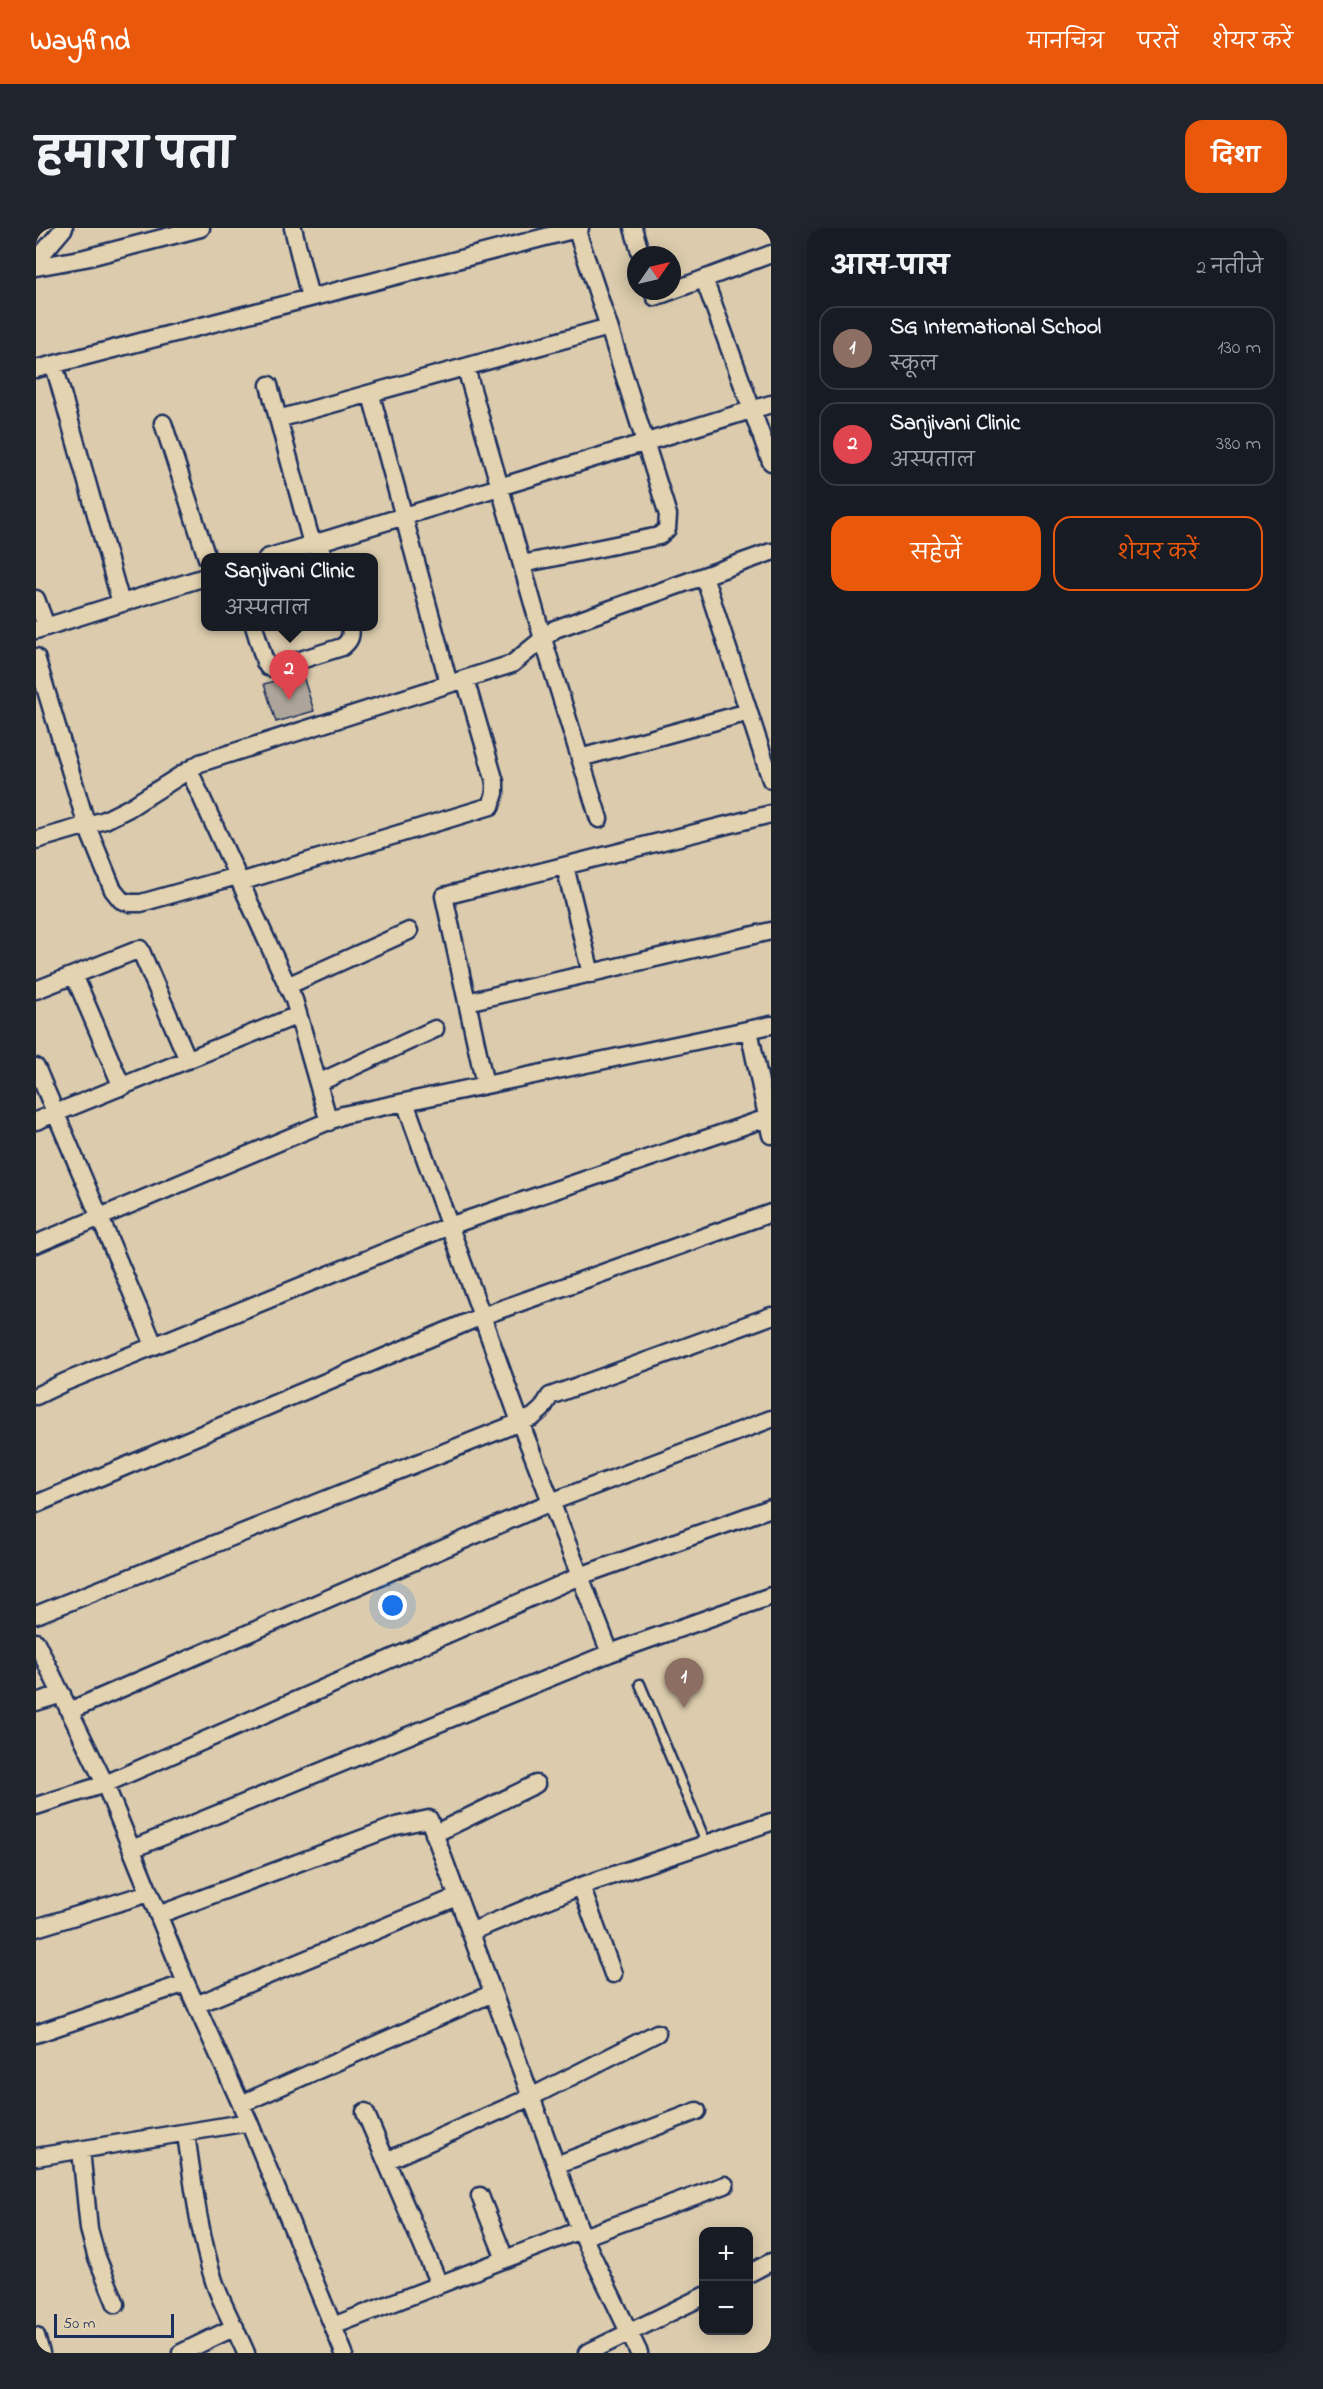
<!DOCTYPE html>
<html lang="hi">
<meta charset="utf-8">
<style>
body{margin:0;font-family:"Indie Flower","Playpen Sans Deva",sans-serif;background:#20242c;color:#f1f3f6}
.controls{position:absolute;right:18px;bottom:18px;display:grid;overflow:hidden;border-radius:12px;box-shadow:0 3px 15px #0003}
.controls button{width:54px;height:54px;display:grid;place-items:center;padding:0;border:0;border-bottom:2px solid #363941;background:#171b24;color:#f1f3f6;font:30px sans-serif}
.compass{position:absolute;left:591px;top:18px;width:54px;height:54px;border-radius:50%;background:#171b24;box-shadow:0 3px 15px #0003;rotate:56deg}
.scale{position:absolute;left:18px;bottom:15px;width:120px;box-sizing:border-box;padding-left:6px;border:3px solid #1b2f5e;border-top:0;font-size:16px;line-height:21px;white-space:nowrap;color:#1b2f5e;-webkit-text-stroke:4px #e4d3b0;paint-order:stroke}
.you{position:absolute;left:357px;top:1378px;width:21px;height:21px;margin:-15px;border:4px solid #fff;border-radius:50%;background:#1a73e8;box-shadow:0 0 0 9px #1a73e833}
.badge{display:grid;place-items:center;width:39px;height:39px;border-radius:50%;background:#ea580c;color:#fff;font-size:20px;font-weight:700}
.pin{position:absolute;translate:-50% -50px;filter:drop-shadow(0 2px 3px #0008)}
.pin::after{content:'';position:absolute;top:32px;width:21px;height:18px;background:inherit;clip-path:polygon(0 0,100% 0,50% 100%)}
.popup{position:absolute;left:165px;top:325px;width:177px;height:78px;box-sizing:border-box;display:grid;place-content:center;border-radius:12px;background:#171b24;filter:drop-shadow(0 2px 4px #0005);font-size:20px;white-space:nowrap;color:#9ea1a6}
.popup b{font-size:22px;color:#f1f3f6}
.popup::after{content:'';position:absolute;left:50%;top:100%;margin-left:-12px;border:12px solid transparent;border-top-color:#171b24}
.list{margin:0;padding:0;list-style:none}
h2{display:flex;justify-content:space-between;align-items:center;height:78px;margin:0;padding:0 24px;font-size:26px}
h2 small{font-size:20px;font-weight:400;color:#9ea1a6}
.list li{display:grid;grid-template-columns:39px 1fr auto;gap:18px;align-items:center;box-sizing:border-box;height:84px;margin:0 12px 12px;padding:0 12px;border:2px solid #363941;border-radius:18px}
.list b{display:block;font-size:22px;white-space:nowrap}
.list p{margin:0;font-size:20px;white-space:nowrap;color:#9ea1a6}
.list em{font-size:20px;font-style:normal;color:#9ea1a6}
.actions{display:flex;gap:12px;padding:18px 24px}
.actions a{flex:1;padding:14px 0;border:2px solid #ea580c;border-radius:18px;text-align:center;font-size:21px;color:#ea580c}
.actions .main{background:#ea580c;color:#fff}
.map{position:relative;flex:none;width:735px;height:2125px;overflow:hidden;border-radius:18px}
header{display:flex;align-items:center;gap:36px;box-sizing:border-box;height:84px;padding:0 30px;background:#ea580c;color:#fff}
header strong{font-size:28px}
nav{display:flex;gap:33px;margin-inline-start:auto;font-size:21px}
.intro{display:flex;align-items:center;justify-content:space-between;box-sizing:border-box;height:144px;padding:0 36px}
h1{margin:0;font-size:42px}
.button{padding:15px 27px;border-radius:18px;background:#ea580c;color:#fff;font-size:21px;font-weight:700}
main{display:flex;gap:36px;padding:0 36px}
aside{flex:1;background:#171b24;border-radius:18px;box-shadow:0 3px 15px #0003}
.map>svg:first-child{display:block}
.building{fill:#ada599;stroke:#1b2f5e;stroke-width:1.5}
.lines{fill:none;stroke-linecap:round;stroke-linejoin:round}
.lane-casing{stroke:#1b2f5e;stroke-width:13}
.street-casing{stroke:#1b2f5e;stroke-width:21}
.lane{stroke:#e4d3b0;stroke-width:8}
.street{stroke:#e4d3b0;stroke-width:16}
</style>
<header>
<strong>Wayfind</strong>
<nav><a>मानचित्र</a><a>परतें</a><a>शेयर करें</a></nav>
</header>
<div class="intro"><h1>हमारा पता</h1><a class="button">दिशा</a></div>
<main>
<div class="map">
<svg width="735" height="2125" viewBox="0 0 735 2125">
<rect width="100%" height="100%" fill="#dcccad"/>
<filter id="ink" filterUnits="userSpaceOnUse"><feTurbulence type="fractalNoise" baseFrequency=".0167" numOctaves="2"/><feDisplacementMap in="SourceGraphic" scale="12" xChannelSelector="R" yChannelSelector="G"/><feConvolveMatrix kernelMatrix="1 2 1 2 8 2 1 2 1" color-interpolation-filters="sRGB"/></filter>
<g filter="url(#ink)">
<path class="building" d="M266,445L278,483L240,494L228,456Z"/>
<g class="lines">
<defs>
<path id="lane" d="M604,1456L671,1617"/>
<path id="street" d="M257,0L274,70
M540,0L573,99
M597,0L605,27
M0,33L28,0
M0,39L49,30L165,0
M668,51L735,234
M617,63L619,69L735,26
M18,137L85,375
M430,140L507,411L563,591
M0,141L544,0
M233,157L276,316
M335,167L413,456
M242,191L573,99L632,287L631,301L623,308L486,336
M127,195L171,330
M282,313L288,330
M231,330L735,176
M668,348L735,552
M0,371L10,398
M218,398L229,434L232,439L239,440L306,419C314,413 316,408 314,398
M0,402L169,349
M0,429L51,598L77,662L85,672L94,675H105L201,648
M544,530L713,484
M153,542L258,772L293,894
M0,612L69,592L93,580L164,535L476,436L519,401L735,324
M529,638L555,746
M204,654L455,578L459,565V554L429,451
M38,747L86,859
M251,758L373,703
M0,762L104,721L152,832
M431,774L735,703
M713,802L735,907
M0,839L118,1117
M282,855L399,801
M449,857L408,668L735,586
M369,874L484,1194L574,1425
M0,893L262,787
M0,1016L307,887L735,797
M0,1168L29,1154L413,998L731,890
M0,1276L446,1088L735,985
M0,1387L497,1189L506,1181L514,1168L735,1088
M0,1414L69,1556L150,1755L213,1894L308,2125
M0,1474L26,1466
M33,1483L515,1274L735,1191
M0,1578L69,1556L544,1348L735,1280
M398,1606L500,1556
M96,1621L574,1425L735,1368
M545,1658L577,1746
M122,1687L360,1598L393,1591L544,2002L603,2125
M0,1700L113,1665
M434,1704L545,1658L735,1594
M160,1777L421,1669
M0,1806L150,1755
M205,1876L457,1765
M329,1884L403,2056
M150,1906C157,1955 163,2005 178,2053C186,2077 200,2101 210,2125
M45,1922L53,2001L60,2027L80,2076
M0,1929L213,1894
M350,1933L495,1869L621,1805
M520,1937L661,1883
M444,1968L469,2031
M547,2009L689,1957
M712,2046L735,2034
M297,2098L544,2002
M0,2108L5,2125
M145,2125L199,2099
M551,2125L668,2068"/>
</defs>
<use href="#lane" class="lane-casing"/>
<use href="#street" class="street-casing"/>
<use href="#lane" class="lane"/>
<use href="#street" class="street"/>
</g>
</g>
</svg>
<div class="controls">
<button>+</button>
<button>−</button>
</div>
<svg class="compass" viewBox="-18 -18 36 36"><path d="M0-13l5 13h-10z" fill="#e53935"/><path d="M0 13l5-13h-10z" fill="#9ea1a6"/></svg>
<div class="scale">50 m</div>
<div class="you"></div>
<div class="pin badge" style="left:648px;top:1480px;background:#8d6e63">1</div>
<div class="pin badge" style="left:253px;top:472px;background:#e0444e">2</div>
<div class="popup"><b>Sanjivani Clinic</b>अस्पताल</div>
</div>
<aside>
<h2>आस-पास<small>2 नतीजे</small></h2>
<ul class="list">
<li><span class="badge" style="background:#8d6e63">1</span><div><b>SG International School</b><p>स्कूल</p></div><em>130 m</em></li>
<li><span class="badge" style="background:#e0444e">2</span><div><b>Sanjivani Clinic</b><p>अस्पताल</p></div><em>380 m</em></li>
</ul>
<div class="actions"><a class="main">सहेजें</a><a>शेयर करें</a></div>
</aside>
</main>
